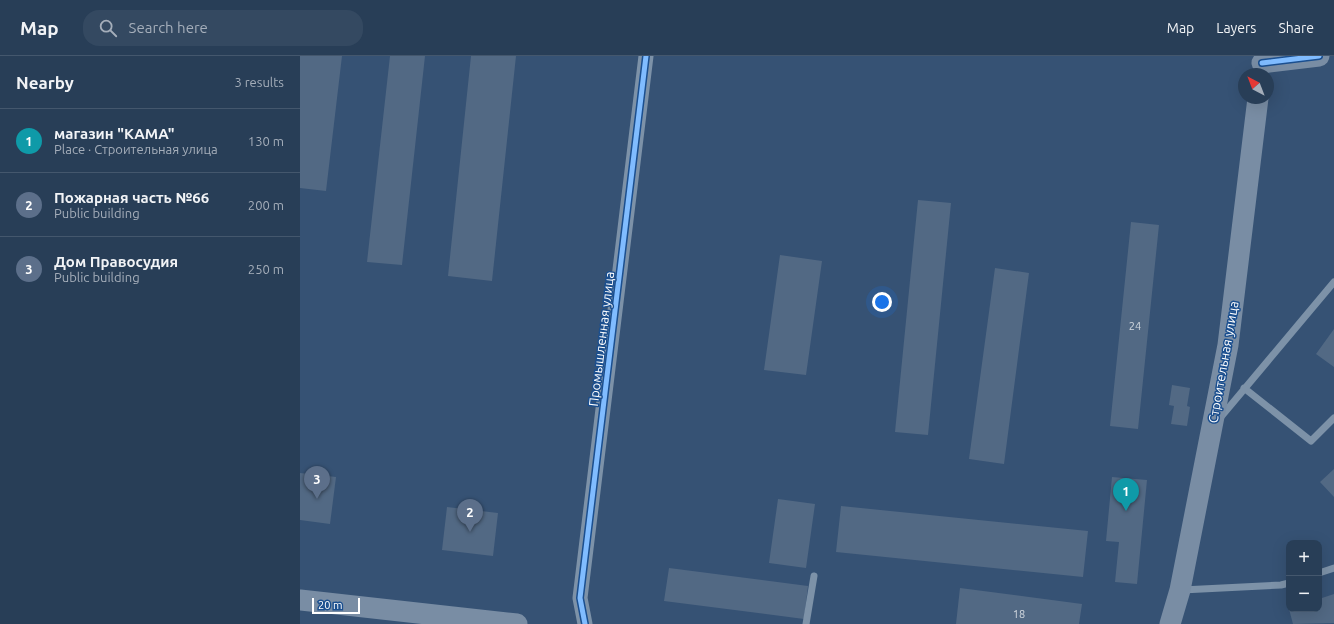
<!DOCTYPE html>
<meta charset="utf-8">
<style>
body{margin:0;font-family:Ubuntu,sans-serif;background:#344961;color:#f1f3f6}
.controls{position:absolute;right:12px;bottom:12px;display:grid;overflow:hidden;border-radius:8px;box-shadow:0 4px 16px #0002}
.controls button{width:36px;height:36px;display:grid;place-items:center;padding:0;border:0;border-bottom:1px solid #44576d;background:#283e57;color:#f1f3f6;font:20px sans-serif}
.compass{position:absolute;left:938px;top:12px;width:36px;height:36px;border-radius:50%;background:#283e57;box-shadow:0 4px 16px #0002;rotate:318deg}
.scale{position:absolute;left:12px;bottom:10px;width:48px;box-sizing:border-box;padding-left:4px;border:2px solid #fff;border-top:0;font-size:11px;line-height:14px;white-space:nowrap;color:#fff;-webkit-text-stroke:3px #1b4f8f;paint-order:stroke}
.you{position:absolute;left:582px;top:246px;width:14px;height:14px;margin:-10px;border:3px solid #fff;border-radius:50%;background:#1a73e8;box-shadow:0 0 0 6px #1a73e833}
.badge{display:grid;place-items:center;width:26px;height:26px;border-radius:50%;background:#8bbbb9;color:#fff;font-size:13px;font-weight:700}
.pin{position:absolute;translate:-50% -33px;filter:drop-shadow(0 1px 2px #0008)}
.pin::after{content:'';position:absolute;top:21px;width:14px;height:12px;background:inherit;clip-path:polygon(0 0,100% 0,50% 100%)}
.list{margin:0;padding:0;list-style:none}
h2{display:flex;justify-content:space-between;align-items:center;height:52px;margin:0;padding:0 16px;font-size:17px}
h2 small{font-size:13px;font-weight:400;color:#a5aeba}
.list li{display:grid;grid-template-columns:26px 1fr auto;gap:12px;align-items:center;box-sizing:border-box;height:64px;padding:0 16px;border-top:1px solid #44576d}
.list b{display:block;font-size:15px;white-space:nowrap}
.list p{margin:0;font-size:13px;white-space:nowrap;color:#a5aeba}
.list em{font-size:13px;font-style:normal;color:#a5aeba}
.icon{flex:none;width:22px;height:22px;fill:none;stroke:currentColor;stroke-width:2;stroke-linecap:round;stroke-linejoin:round}
.map{position:relative;flex:none;width:1034px;height:568px;overflow:hidden}
header{display:flex;align-items:center;gap:24px;box-sizing:border-box;height:56px;padding:0 20px;background:#283e57;border-bottom:1px solid #44576d}
header strong{font-size:19px}
nav{display:flex;gap:22px;margin-inline-start:auto;font-size:14px}
.search{width:280px;height:36px;background:#344961;display:flex;align-items:center;gap:10px;box-sizing:border-box;padding:0 14px;border-radius:16px;color:#a5aeba;font-size:15px}
main{display:flex}
aside{flex:1;background:#283e57}
.map>svg:first-child{display:block}
.building{fill:#526984}
.lines{fill:none;stroke-linecap:round;stroke-linejoin:round}
.lane{stroke:#7d92a8;stroke-width:7}
.street{stroke:#7d92a8;stroke-width:15}
.secondary{stroke:#798da4;stroke-width:21}
.cycleway-casing{stroke:#1b4f8f;stroke-width:8}
.cycleway{stroke:#80bcff;stroke-width:5}
.labels{text-anchor:middle;stroke-width:3;stroke-linejoin:round;paint-order:stroke}
.number-label{font-size:11px;fill:#d4dae0}
.street-label{font-size:13px;fill:#fff;stroke:#1b4f8f}
</style>
<header>
<strong>Map</strong>
<div class="search"><svg class="icon" aria-label="search" viewBox="0 0 24 24"><circle cx="10" cy="10" r="6"/><path d="M15 15l6 6"/></svg>Search here</div>
<nav><a>Map</a><a>Layers</a><a>Share</a></nav>
</header>
<main>
<aside>
<h2>Nearby<small>3 results</small></h2>
<ul class="list">
<li><span class="badge" style="background:#0f9aa8">1</span><div><b>магазин &quot;КАМА&quot;</b><p>Place · Строительная улица</p></div><em>130 m</em></li>
<li><span class="badge" style="background:#5c6f8a">2</span><div><b>Пожарная часть №66</b><p>Public building</p></div><em>200 m</em></li>
<li><span class="badge" style="background:#5c6f8a">3</span><div><b>Дом Правосудия</b><p>Public building</p></div><em>250 m</em></li>
</ul>
</aside>
<div class="map">
<svg width="1034" height="568" viewBox="0 0 1034 568">
<rect width="100%" height="100%" fill="#365274"/>
<path class="building" d="M0,0H42L26,135L0,132Z
M90,0H125L102,209L67,206Z
M171,0H216L192,225L148,220Z
M618,144L651,147L628,379L595,376Z
M831,166L859,169L838,373L810,370Z
M480,199L522,205L506,319L464,314Z
M695,212L729,217L704,408L669,403Z
M1034,273V311L1016,298Z
M872,329L890,332L887,350L890,351L887,370L871,368L874,350L869,349Z
M1034,413V441L1020,426Z
M0,417L36,421L30,468L0,464Z
M812,421L847,424L837,528L815,526L819,486L806,485Z
M478,443L515,448L506,512L469,507Z
M541,450L788,475L783,521L536,496Z
M147,451L198,457L193,500L142,494Z
M369,512L508,530L504,563L364,545Z
M660,532L782,548L779,568H656Z
M1034,538V567L993,568L989,553H1019V543Z"/>
<g class="lines">
<path class="lane" d="M944,332L1011,385L1034,362
M920,362L1034,226
M1019,517L1034,512
M882,534L981,529L989,527
M506,568L514,520"/>
<path class="street" d="M285,568L280,542L346,0"/>
<path class="secondary" d="M962,7L1019,0
M0,544L217,568
M870,568L880,534L928,289L958,42"/>
<defs>
<path id="cycleway" d="M962,7L1019,0
M285,568L280,542L346,0"/>
</defs>
<use href="#cycleway" class="cycleway-casing"/>
<use href="#cycleway" class="cycleway"/>
</g>
<g class="labels">
<g class="number-label">
<text x="835" y="274">24</text>
<text x="719" y="562">18</text>
</g>
<g class="street-label">
<text transform="translate(301 283) rotate(-83)" y="5">Промышленная улица</text>
<text transform="translate(923 306) rotate(-80)" y="5">Строительная улица</text>
</g>
</g>
</svg>
<div class="controls">
<button>+</button>
<button>−</button>
</div>
<svg class="compass" viewBox="-18 -18 36 36"><path d="M0-13l5 13h-10z" fill="#e53935"/><path d="M0 13l5-13h-10z" fill="#a5aeba"/></svg>
<div class="scale">20 m</div>
<div class="you"></div>
<div class="pin badge" style="left:826px;top:455px;background:#0f9aa8">1</div>
<div class="pin badge" style="left:170px;top:476px;background:#5c6f8a">2</div>
<div class="pin badge" style="left:17px;top:443px;background:#5c6f8a">3</div>
</div>
</main>
